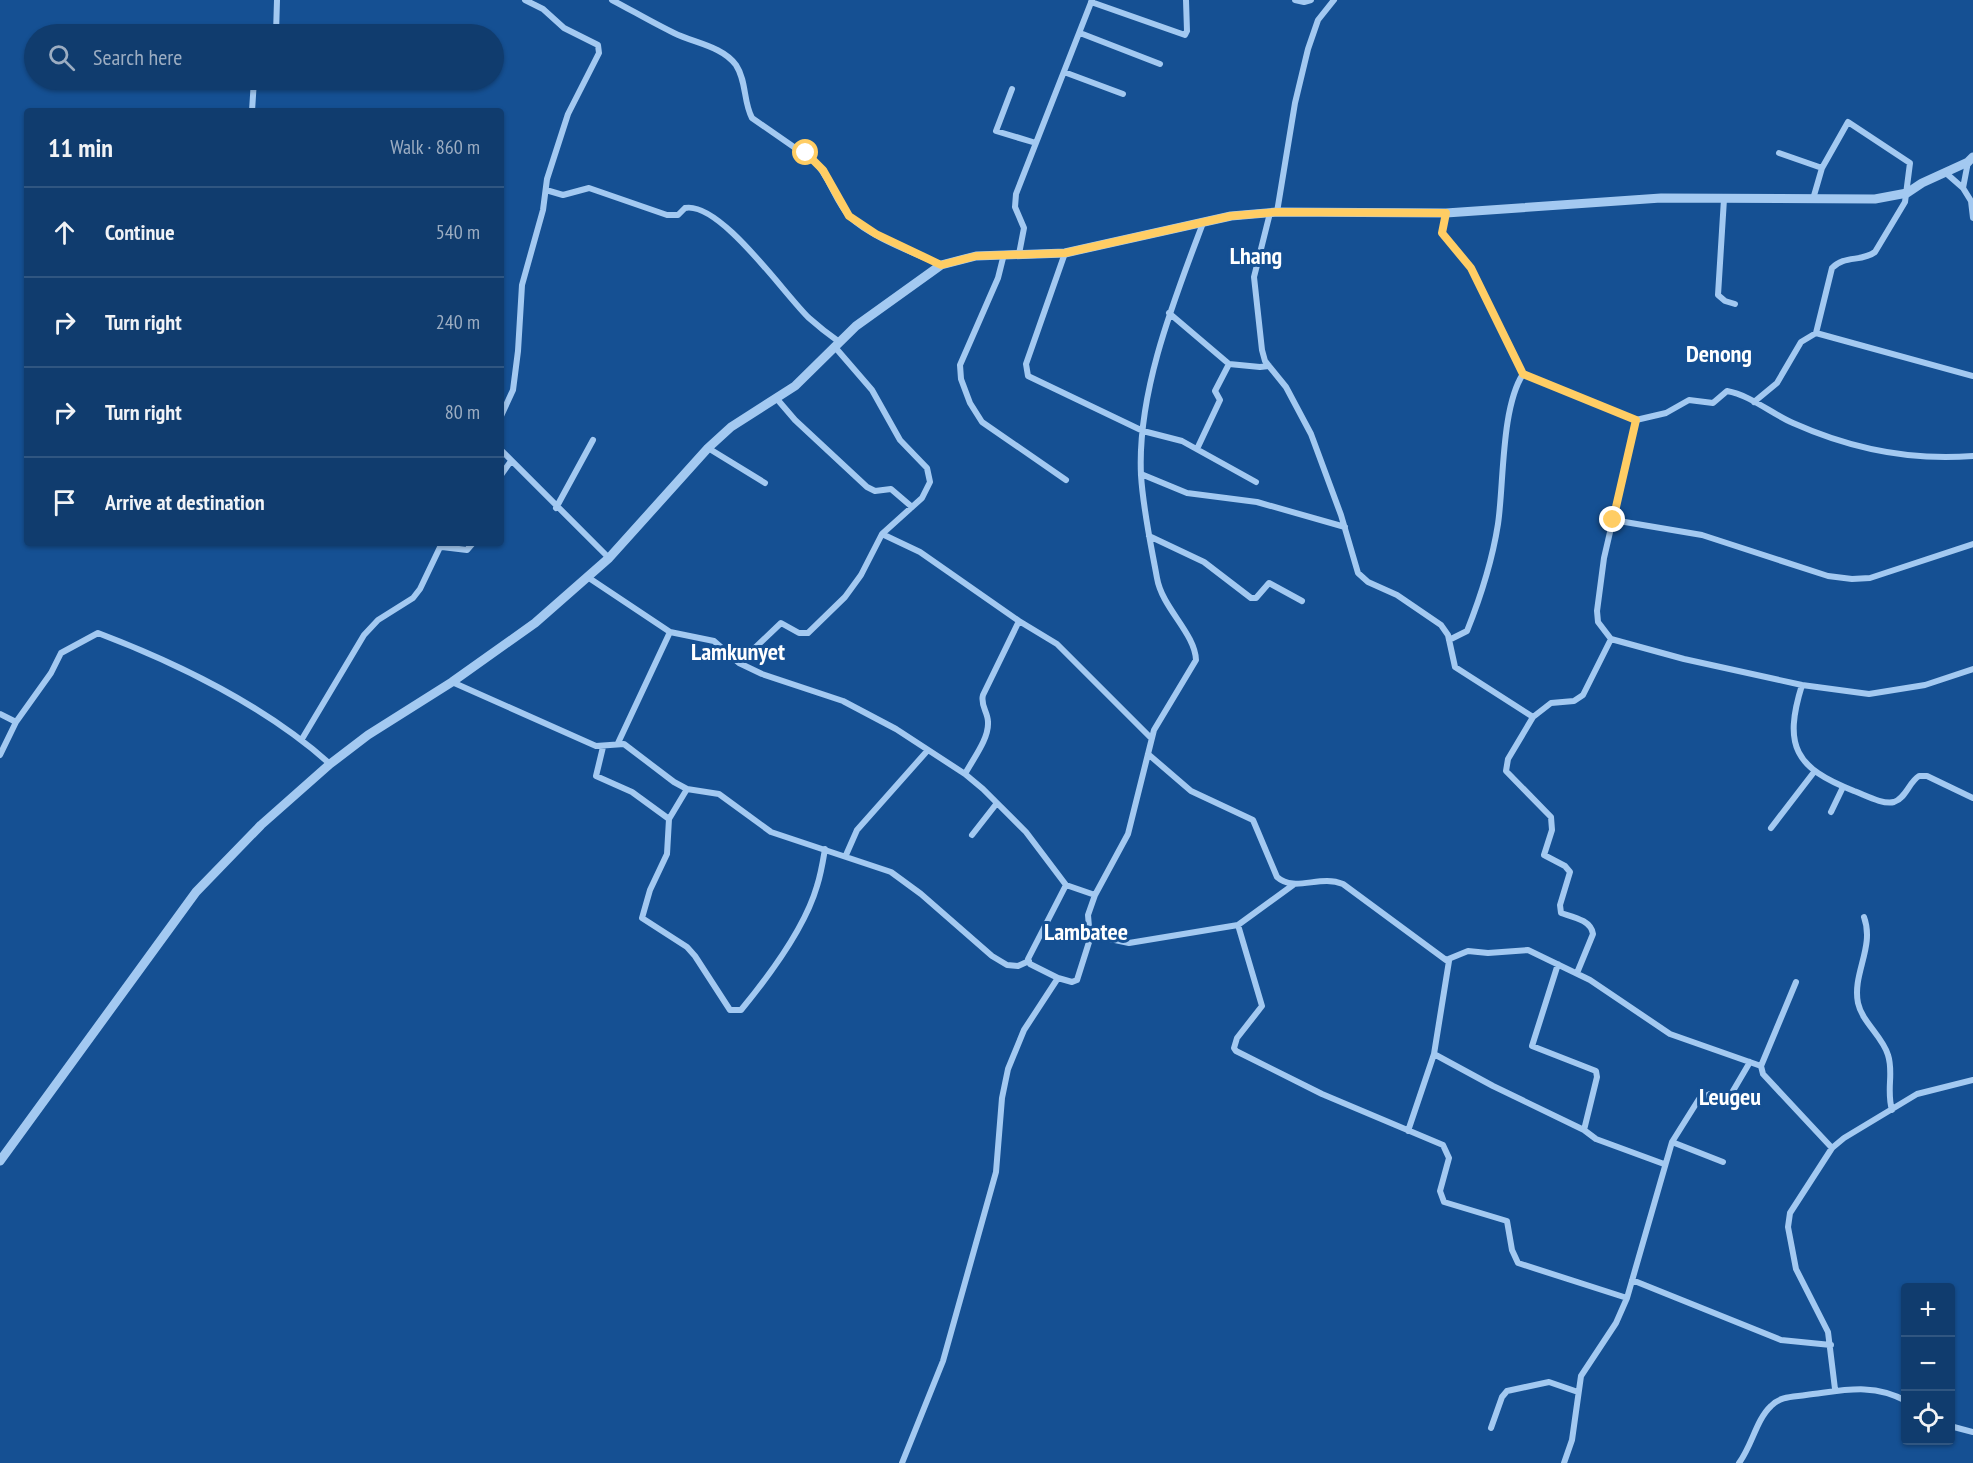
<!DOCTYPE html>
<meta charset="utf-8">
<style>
body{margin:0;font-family:"PT Sans Narrow",sans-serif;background:#1e4776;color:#f1f3f6}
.controls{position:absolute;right:18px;bottom:18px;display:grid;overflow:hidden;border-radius:6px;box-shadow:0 2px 4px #0004}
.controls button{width:54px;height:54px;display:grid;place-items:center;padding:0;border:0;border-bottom:2px solid #305681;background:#103c6e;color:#f1f3f6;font:30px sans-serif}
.stop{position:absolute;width:18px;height:18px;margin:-14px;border:4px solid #ffcd64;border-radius:50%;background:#fff}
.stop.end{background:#ffcd64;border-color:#fff;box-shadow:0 2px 6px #0008}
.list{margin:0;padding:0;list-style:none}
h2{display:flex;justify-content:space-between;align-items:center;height:78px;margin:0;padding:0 24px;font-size:26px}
h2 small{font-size:20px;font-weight:400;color:#9cadc2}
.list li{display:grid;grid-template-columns:39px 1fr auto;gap:18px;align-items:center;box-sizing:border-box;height:90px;padding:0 24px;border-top:2px solid #305681}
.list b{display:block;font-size:22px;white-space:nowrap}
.list em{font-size:20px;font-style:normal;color:#9cadc2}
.icon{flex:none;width:33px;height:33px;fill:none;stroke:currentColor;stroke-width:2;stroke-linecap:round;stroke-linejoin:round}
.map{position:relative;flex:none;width:1973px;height:1463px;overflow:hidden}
.search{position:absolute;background:#103c6e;box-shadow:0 2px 4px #0004;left:24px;top:24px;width:480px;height:66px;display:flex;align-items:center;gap:15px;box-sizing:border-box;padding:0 21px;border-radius:33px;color:#9cadc2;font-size:22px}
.panel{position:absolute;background:#103c6e;box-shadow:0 2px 4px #0004;left:24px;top:108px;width:480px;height:438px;border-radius:6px}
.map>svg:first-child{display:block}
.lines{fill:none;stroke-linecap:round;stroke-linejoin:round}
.minor{stroke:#a3c9f1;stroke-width:6}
.tertiary{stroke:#a3c9f1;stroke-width:9}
.route{stroke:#ffcd64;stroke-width:8}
.labels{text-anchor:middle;stroke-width:6;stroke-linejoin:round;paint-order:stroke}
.quarter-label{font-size:24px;font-weight:bold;fill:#fff;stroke:#155093}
</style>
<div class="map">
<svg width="1973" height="1463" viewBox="0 0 1973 1463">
<rect width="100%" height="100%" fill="#155093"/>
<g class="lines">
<path class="minor" d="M612,0C633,11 653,23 674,33C694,43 722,46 736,65C747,82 743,101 752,118L814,161C830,177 835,201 850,217C870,237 915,253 941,265
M1295,0L1304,2L1311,0
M1091,2L1185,35L1187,31L1186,0
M1080,33L1160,64
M276,34L277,0
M1064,72L1123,94
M1012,89L996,131L1036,143
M252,111L254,80
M1779,153L1822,168
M1968,162L1963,188L1971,201L1973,218
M1947,174L1963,188
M546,190L563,195L589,188L667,215H678L685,208C720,201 784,294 809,318C818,326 828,334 838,341
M1724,199L1718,295L1725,301L1735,304
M1813,199L1822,168L1848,122L1910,163L1905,202L1875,252C1862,262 1844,255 1832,268L1816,333
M1277,212L1295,103L1308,49L1318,20L1334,0
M1270,213L1254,277L1262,350L1265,361L1286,387L1311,434L1341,515L1358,573L1368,582L1397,595L1441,625L1448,635L1455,667L1533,717L1551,703L1574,701L1583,695L1611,639L1598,622L1597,611L1604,558L1636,420L1666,413L1689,400L1713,403L1727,391C1750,395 1772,414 1793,423C1849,448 1911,461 1973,456
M1446,213L1442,233L1471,268L1523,374L1636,420
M1065,253L1026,364L1028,376L1143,431L1182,441L1256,482
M1004,254L998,278L960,365L961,379L970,403L982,422L1066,480
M1019,254L1024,228L1015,207L1016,194L1092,0
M1169,313L1229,364L1215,391L1220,400L1197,449
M1229,364L1260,367L1269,366
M777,399L795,420L867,487L875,491L891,489L912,507
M1754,402L1777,383L1801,342L1816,333L1973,376
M501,416L513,390L518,351L522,285L543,210L547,179L568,114L599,53L598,45L564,28L543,9L525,0
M708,448L765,483
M501,450L609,558
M1141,474L1187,493L1257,502L1345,527
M501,475L511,461
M556,508L593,440
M1613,520L1702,535L1828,576L1852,579L1870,578L1973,544
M882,534L920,552L1019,621L1057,644L1151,738
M1149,536L1204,562L1251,598H1256L1269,583L1302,601
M442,547L467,550L473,543
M589,578L670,632L714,641L739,663L762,674L843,701L896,729L965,774L983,789L1026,832L1066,885L1095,895
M1611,639L1684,659L1802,685L1869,694L1925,685L1973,669
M1449,640L1467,631C1481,596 1492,562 1498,524C1504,483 1501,408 1523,374
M739,663L781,623L799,633H808L845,597L861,575L882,534L922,498L930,482L927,468L900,440L872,390L834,346
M452,682L596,746L624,744L674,782L687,789L719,794L771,832L891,872L921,894L992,956L1007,965L1018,966L1029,961
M1802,685C1783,746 1795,768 1854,791C1865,795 1883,805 1894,802C1906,798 1909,782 1919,776H1927L1973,798
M0,714L16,722L51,673L61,653L98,633C177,663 267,707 330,764
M1533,717L1508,759L1506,771L1551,817L1552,830L1544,855L1565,866L1570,872L1560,905L1561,913C1573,917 1591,920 1593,934L1577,973
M302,739L364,635L378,620L413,598L420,589L442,543
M618,743L670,632
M603,747L596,776L632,792L669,819
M1148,754L1191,791L1253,820L1277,877C1295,893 1320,874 1343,884L1446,960L1468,951L1488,953L1528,950L1590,980L1670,1034L1761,1066
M0,755L16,722
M965,774C973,759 989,739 988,722C988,712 980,705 983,695L1019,621
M687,789L669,819L667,854L650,890L642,918L687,947L695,956L730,1010H741C769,976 805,928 817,886C821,874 823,861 825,849
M1831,812L1843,787
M1771,828L1814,772
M972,835L997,803
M846,855L857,830L928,750
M1864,917C1875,947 1852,974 1858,1003C1862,1022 1883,1037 1888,1055C1894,1073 1886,1090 1892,1110
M1238,925L1262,1006L1237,1038L1234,1048L1236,1051L1322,1094L1443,1145L1449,1158L1440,1191L1444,1202L1507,1221L1512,1250L1518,1263L1627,1298
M1091,935L1129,943L1238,925L1293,885
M1558,964L1532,1046L1596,1071L1597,1077L1584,1130
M1058,978L1030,964L1028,959L1066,885
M1796,982L1761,1066L1763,1074L1832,1148
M1434,1054L1493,1086L1584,1130L1596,1139L1664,1164
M1408,1131L1434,1054L1449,961
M1672,1142L1723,1162
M1632,1280L1781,1340L1831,1345
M1835,1389L1828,1332L1796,1269L1788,1227L1790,1213L1832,1148L1844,1138L1917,1094L1973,1080
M1950,1426L1973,1432
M1491,1428L1502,1397L1507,1391L1549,1382L1578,1392
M902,1463L943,1361L996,1172L1002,1098L1008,1069L1024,1030L1058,978L1072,982L1077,980L1090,939L1088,915L1095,895L1128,834L1154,730L1196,660C1195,633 1162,608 1157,578C1151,545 1143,509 1141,475C1137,392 1174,300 1203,223
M1564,1463L1572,1440L1581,1376L1616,1323L1627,1298L1672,1142L1699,1099L1710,1094L1727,1098L1730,1096L1750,1062
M1739,1463C1752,1446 1756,1420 1771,1406C1781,1396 1792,1397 1806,1395C1841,1391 1872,1382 1906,1401"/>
<path class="tertiary" d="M0,1161L196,892L261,825L330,764L368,735L452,682L535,623L609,558L708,448L731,427L795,386L856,326L941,265L976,256L1065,253L1231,216L1277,212L1446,213L1661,198L1875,199L1907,193L1922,183L1968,162L1973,157"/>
</g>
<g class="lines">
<path class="route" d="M806,153L823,170L849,216L876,234L941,265L976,256L1065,253L1231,216L1277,212L1446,213L1442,233L1471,268L1523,374L1636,420L1613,520"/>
</g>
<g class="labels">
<g class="quarter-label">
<text x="1256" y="264">Lhang</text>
<text x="1719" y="362">Denong</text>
<text x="738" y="660">Lamkunyet</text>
<text x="1086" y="940">Lambatee</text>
<text x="1730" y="1105">Leugeu</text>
</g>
</g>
</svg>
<div class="controls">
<button>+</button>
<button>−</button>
<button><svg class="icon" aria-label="locate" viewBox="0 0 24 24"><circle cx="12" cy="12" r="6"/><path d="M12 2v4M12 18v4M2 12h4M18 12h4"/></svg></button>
</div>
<div class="stop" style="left:806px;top:153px"></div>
<div class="stop end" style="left:1613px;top:520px"></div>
<div class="search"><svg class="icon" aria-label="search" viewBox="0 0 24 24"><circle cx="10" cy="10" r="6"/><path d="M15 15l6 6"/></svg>Search here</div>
<section class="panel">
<h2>11 min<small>Walk · 860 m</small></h2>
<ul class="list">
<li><svg class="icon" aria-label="ahead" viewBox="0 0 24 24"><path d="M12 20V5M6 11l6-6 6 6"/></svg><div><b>Continue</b></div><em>540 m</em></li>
<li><svg class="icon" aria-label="right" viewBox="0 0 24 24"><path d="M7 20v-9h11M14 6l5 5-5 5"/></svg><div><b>Turn right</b></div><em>240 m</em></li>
<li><svg class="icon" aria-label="right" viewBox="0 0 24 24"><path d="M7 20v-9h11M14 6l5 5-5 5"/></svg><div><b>Turn right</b></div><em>80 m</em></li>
<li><svg class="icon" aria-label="arrive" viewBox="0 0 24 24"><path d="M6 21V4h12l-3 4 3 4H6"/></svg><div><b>Arrive at destination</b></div></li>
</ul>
</section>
</div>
